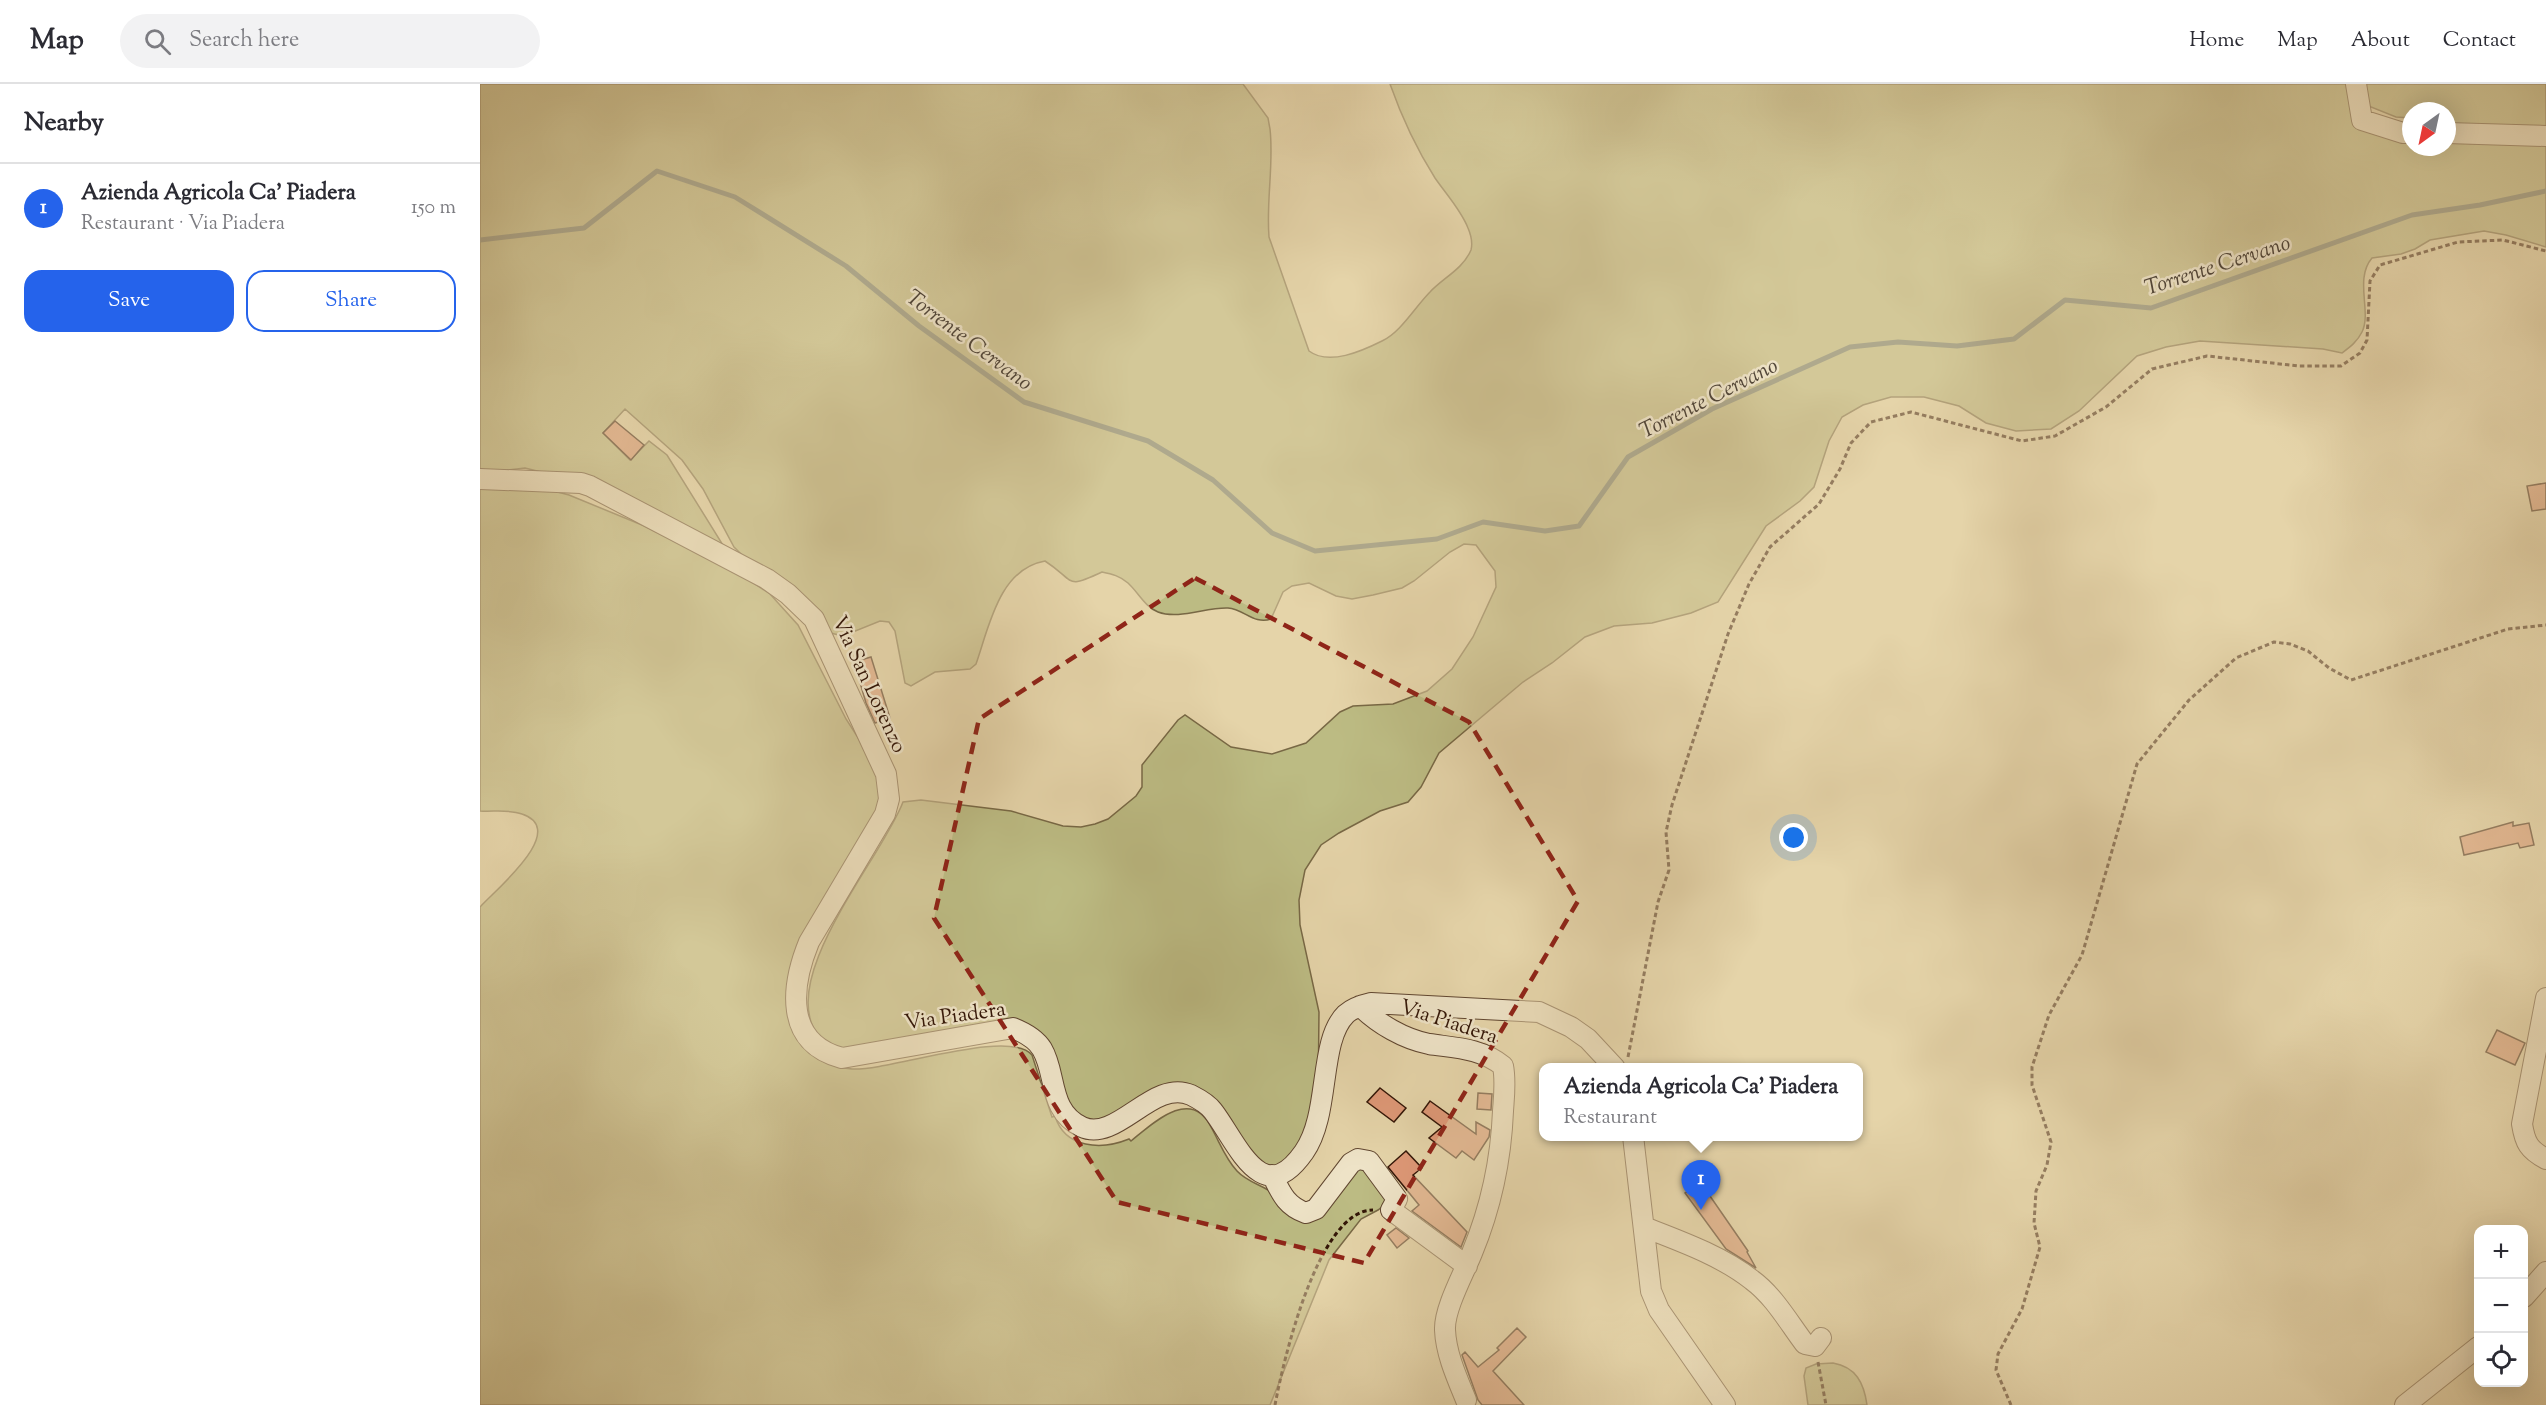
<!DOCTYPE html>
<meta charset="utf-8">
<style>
body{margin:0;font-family:"Sorts Mill Goudy",serif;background:#f2f2f3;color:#2b2b33}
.controls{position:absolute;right:18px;bottom:18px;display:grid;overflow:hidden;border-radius:12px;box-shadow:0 6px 24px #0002}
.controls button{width:54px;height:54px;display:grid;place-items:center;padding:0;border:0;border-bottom:2px solid #e1e1e2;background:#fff;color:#2b2b33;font:30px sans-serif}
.compass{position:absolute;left:1922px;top:18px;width:54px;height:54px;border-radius:50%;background:#fff;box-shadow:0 6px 24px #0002;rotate:213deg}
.you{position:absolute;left:1314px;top:754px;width:21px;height:21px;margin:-15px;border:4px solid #fff;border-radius:50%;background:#1a73e8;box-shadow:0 0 0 9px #1a73e833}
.badge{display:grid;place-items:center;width:39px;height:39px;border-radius:50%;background:#2563eb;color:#fff;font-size:20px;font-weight:700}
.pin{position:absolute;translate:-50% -50px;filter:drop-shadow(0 2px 3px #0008)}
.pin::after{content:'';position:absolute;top:32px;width:21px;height:18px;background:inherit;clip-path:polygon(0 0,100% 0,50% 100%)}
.popup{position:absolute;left:1059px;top:979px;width:324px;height:78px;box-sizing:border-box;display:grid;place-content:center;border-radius:12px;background:#fff;filter:drop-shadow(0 2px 4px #0005);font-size:20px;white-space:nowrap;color:#7c7c81}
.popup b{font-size:22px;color:#2b2b33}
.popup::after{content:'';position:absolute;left:50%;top:100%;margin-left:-12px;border:12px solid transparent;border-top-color:#fff}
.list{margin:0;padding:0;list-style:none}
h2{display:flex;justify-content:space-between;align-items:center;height:78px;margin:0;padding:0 24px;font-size:26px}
h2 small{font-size:20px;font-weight:400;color:#7c7c81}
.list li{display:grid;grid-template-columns:39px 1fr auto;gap:18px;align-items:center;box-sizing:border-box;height:90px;padding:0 24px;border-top:2px solid #e1e1e2}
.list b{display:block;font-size:22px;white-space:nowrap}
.list p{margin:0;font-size:20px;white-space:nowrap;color:#7c7c81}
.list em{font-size:20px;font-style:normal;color:#7c7c81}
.actions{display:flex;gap:12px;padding:18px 24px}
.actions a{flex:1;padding:14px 0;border:2px solid #2563eb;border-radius:18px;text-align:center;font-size:21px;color:#2563eb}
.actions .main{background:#2563eb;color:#fff}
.icon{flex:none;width:33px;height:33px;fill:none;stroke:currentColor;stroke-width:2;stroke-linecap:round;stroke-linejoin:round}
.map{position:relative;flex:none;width:2066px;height:1321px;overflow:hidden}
header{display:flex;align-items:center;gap:36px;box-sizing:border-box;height:84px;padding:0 30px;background:#fff;border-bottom:2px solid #e1e1e2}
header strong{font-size:28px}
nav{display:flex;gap:33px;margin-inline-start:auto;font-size:21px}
.search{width:420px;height:54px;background:#f2f2f3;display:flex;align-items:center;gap:15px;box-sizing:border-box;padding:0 21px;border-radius:33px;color:#7c7c81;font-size:22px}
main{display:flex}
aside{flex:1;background:#fff}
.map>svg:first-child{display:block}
.green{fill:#bcbb83;stroke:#786845;stroke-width:1.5}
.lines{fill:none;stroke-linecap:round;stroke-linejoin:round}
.stream{stroke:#6e776b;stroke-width:5}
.building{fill:#de9877;stroke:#331607;stroke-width:1.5}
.minor-casing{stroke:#604630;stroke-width:22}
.path{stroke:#331607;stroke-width:3;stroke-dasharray:4.5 3;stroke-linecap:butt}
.minor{stroke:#eee3c7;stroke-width:20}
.marked{fill:none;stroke:#8f2418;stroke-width:4.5;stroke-dasharray:12 8;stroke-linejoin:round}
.labels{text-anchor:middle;stroke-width:5;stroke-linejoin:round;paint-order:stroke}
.street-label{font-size:21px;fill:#331607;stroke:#eee3c7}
.water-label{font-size:22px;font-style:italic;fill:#514639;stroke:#eee3c7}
</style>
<header>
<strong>Map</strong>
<div class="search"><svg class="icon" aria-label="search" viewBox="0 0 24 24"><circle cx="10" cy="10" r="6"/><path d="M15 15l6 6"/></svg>Search here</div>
<nav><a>Home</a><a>Map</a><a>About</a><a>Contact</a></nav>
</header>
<main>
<aside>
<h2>Nearby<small></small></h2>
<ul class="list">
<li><span class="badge">1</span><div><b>Azienda Agricola Ca' Piadera</b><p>Restaurant · Via Piadera</p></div><em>150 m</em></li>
</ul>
<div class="actions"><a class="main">Save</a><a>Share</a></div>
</aside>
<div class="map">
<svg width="2066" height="1321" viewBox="0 0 2066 1321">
<rect width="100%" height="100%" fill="#e5d4a9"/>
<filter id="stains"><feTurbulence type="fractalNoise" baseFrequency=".00333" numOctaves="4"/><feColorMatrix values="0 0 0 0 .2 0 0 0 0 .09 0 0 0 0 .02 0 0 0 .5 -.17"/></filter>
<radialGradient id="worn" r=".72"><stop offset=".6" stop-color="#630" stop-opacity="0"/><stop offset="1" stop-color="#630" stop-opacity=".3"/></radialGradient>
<path class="green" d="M0,0H763L788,34L790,45C794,80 786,117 789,153L829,267C849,282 882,267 902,257C921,248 935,223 950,208C963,194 983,185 991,166C993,158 991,151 988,144C981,126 966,110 955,94C936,64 922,34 910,0H1876L1880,28L1931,44V63H1967V49L2066,59V163L2026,151L2004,147L1950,156L1935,165L1921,170L1892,174C1874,195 1892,228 1882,248C1877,258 1870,263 1862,269L1843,265L1720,257L1686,263L1657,272L1599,327L1571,345L1536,347L1506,339L1479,322L1444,313H1411L1383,321L1362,333L1349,357L1334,403L1320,417L1286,442L1238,518L1211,529L1172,539L1134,542L1105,553L1072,579L1043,598L959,669L941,703L928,718L900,727L859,749L841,761L825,786L819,816L820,841L839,928L838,1020L822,1066L793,1084L784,1082L711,1007L640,1042L594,1039L548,951L359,967C352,962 342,958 337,950C297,892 402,774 423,718L441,716L531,727L583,742L601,743L615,740L628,735L656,712L662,703V681L698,636L705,631L751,663L792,670L826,659L860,628L873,622L913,620L947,607L972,585L993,553L1016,503L1015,487L996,461L984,460L970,468L934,497L922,504L893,511L872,515L856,512L829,499L812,502L803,508L791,535C774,541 764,525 748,524C726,523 699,536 678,528C665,523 658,508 648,499C640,492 632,490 622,488C584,506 596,497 565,477C519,485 509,543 496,580L490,585L455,588L431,602L425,599L415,547L409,538L400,537L363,552L338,546L254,463L223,405L202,376L145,325L123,349L150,376L169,357L187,371L246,466L93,396L45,384L0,389Z
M1887,0H2066V50L1967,39V27H1931V34L1916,33L1886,21L1882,8Z
M43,399L89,411L162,441L257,488L290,510L318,541L366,635L410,704L313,907L341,976C351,981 361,984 372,985C410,987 529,944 552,971L572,1033L575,1032C585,1065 622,1066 649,1055L651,1057C672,1040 711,1002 731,1043C740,1059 745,1074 757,1087C767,1098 782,1101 793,1109C801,1116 808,1125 816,1132L881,1079L913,1114L898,1126L881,1135L849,1176L790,1321H0V823C14,807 90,746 42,730C29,725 13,728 0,727V404Z
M1353,1279C1376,1283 1384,1299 1387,1321H1328L1324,1292L1326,1284L1336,1280Z"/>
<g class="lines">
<path class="stream" d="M0,156L104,144L177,87L255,113L366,182L439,242L544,318L668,357L733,396L792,449L835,467L957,455L1003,438L1065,447L1099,442L1148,373L1232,325L1370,263L1418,258L1477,262L1534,255L1585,216L1671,224L1932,131L2000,121L2066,107"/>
</g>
<path class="building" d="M135,337L164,361L151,376L123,349Z
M2066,399V425L2052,427L2047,402Z
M391,573L410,634L395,639L386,619L374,578Z
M2033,738V742L2049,739L2054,761L2040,764L2038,759L1984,771L1980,753Z
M2017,946L2045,959L2035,981L2006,968Z
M900,1004L926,1024L914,1038L887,1018Z
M998,1009L1012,1010L1011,1026L997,1025Z
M950,1017L996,1050V1038L1010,1046L1009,1053L994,1076L982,1067L976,1074L949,1054L962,1043L942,1028Z
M926,1067L942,1084L933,1091L987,1148L981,1163L932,1127L939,1121L908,1083Z
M1221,1099L1268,1167L1267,1168L1276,1184L1246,1165L1205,1109Z
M916,1144L929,1154L917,1164L907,1151Z
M1037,1244L1046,1253L1013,1287L1044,1321H1002L998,1316L982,1271L985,1268L998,1283L1019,1266L1017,1264Z"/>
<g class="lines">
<defs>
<path id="minor" d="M1876,0L1882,36L1923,49H1931
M1967,49L2066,52
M0,395L101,399L110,402L287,495L308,510L334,535L406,690L409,715L405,730L329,858C311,902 304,959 362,974L533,944C543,948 556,955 562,965C577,990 568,1027 602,1043C637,1059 673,994 711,1011C719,1015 728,1020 733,1027C757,1058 782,1128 824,1068C851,1030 838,957 866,930C873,924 882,921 891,919L1059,928L1091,943L1108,955L1135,984
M2066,914L2042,1040C2045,1059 2049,1066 2066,1075
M880,922C898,940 924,955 949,960C976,964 1001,964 1023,982C1026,997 1024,1012 1023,1027C1021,1077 1011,1123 992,1169C984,1189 964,1225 965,1246C966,1270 977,1294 986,1316
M1153,1052L1171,1207L1179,1226L1245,1321
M792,1091C801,1109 806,1122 826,1129L836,1125L871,1079L878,1075L889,1077L917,1115L911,1126L987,1182
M1164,1143C1200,1157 1242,1172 1272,1196C1294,1212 1309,1239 1325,1260L1335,1262L1341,1254
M2044,1213L2066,1188
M1925,1321L1998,1263"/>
</defs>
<use href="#minor" class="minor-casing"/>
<path class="path" d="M1148,973L1178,818L1189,786L1186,748L1192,721L1248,550L1269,500L1290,463L1339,420L1360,385L1371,359L1391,338L1431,328L1542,357L1575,352L1626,323L1672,285L1727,272L1819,282H1861L1880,269L1887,256L1890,197L1900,181L1978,158L2023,156L2066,167
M1338,1278L1346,1321
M795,1321C803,1278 838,1126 893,1126
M1531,1321L1516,1286L1518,1270L1542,1225L1560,1163L1554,1139L1556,1107L1567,1081L1571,1058L1552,1001V983L1569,931L1602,871L1657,680L1709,616L1756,574L1794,558L1810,560L1828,567L1849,584L1871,596L2028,545L2066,541"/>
<use href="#minor" class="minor"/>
</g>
<path d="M0 0H2066V1321H0ZM715,494L989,638L1098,817L884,1179L637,1118L454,834L499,635Z" fill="#e5d4a9" fill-opacity=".55" fill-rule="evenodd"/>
<path class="marked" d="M715,494L989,638L1098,817L884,1179L637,1118L454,834L499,635Z"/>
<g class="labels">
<g class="street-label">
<text transform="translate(390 600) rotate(65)" y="7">Via San Lorenzo</text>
<text transform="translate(475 931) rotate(-8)" y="7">Via Piadera</text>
<text transform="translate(969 937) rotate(18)" y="7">Via Piadera</text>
</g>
<g class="water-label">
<text transform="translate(1737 180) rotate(-18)" y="8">Torrente Cervano</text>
<text transform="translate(490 255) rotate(37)" y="8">Torrente Cervano</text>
<text transform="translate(1228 313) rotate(-27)" y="8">Torrente Cervano</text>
</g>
</g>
<rect width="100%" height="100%" filter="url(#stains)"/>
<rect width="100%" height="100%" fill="url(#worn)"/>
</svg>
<div class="controls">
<button>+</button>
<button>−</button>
<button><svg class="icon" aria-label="locate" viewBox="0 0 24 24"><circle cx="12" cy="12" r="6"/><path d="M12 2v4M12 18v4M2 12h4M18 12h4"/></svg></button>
</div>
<svg class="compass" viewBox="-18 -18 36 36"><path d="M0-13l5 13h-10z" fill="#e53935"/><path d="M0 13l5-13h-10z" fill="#7c7c81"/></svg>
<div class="you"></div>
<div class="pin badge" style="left:1221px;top:1126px">1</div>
<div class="popup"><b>Azienda Agricola Ca' Piadera</b>Restaurant</div>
</div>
</main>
